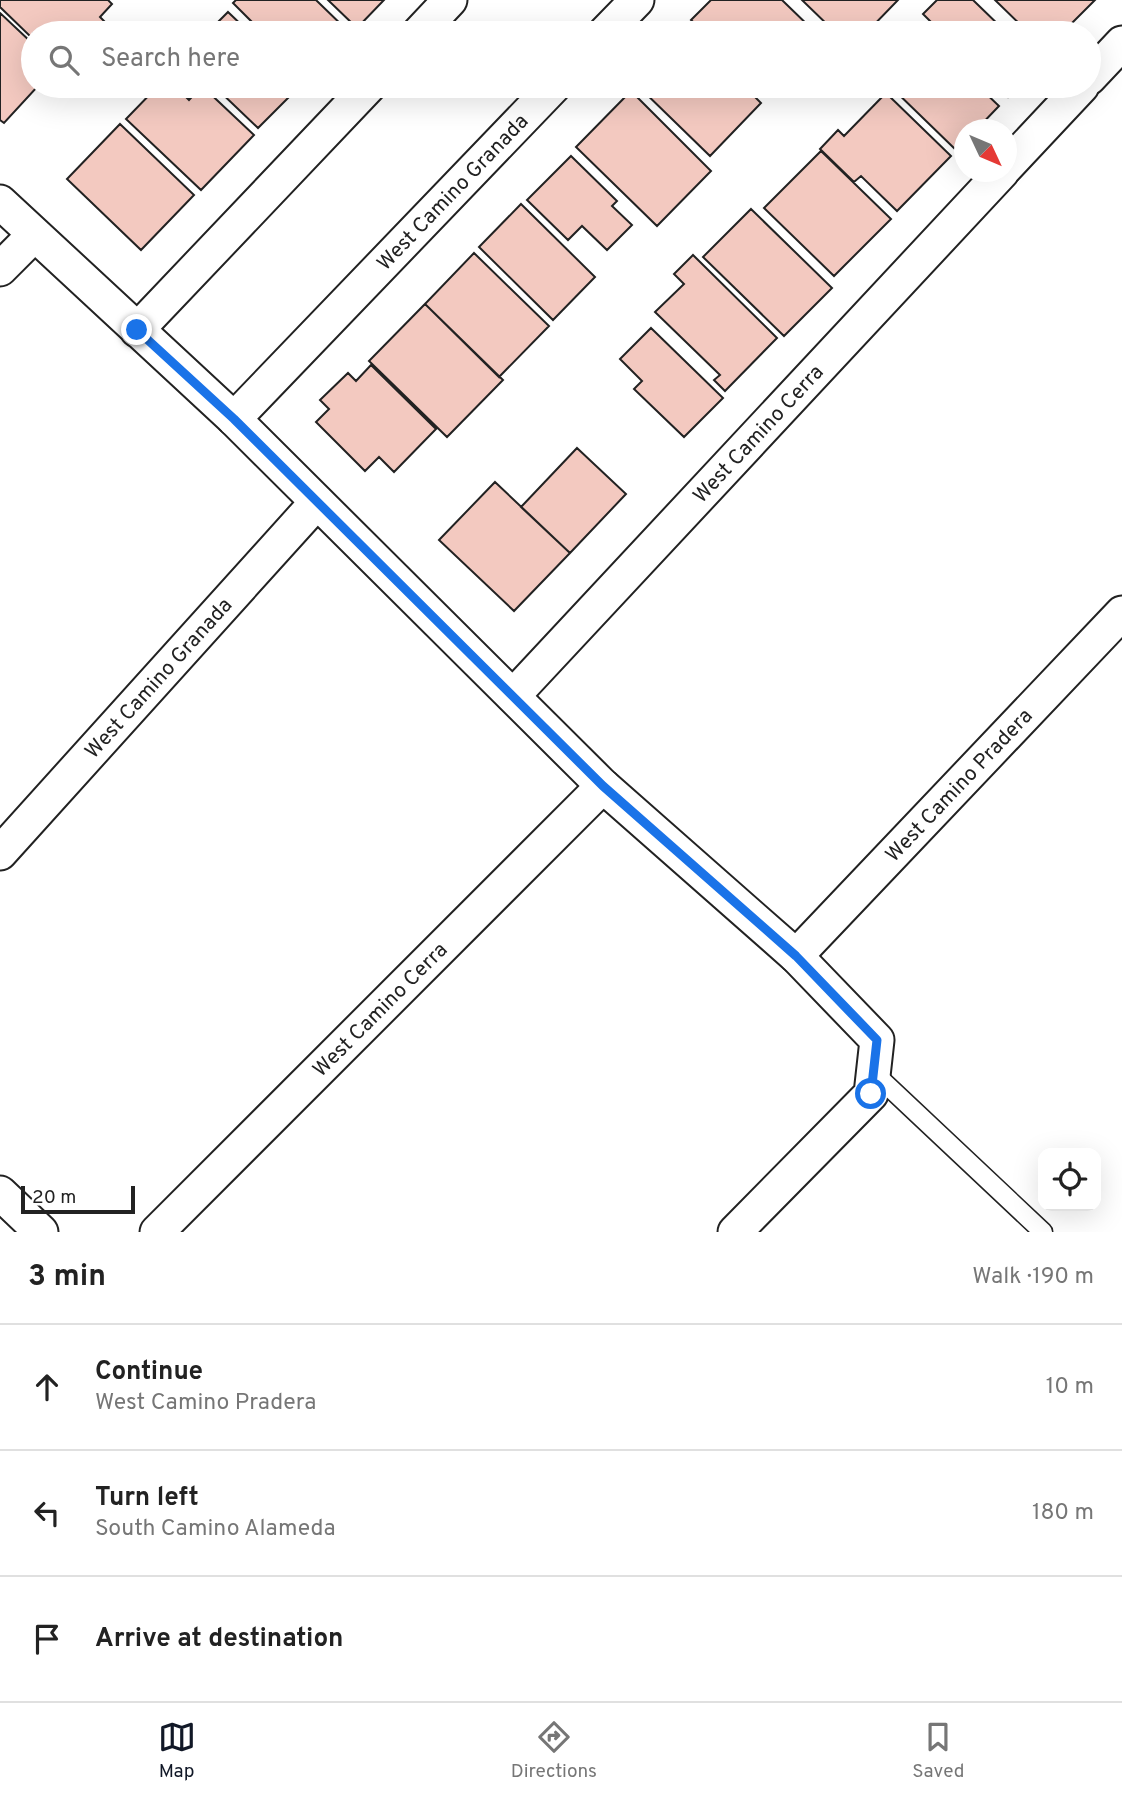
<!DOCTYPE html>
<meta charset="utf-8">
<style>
body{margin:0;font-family:Overpass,sans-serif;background:#f6f6f6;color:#222}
.controls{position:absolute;right:21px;bottom:21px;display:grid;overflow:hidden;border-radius:14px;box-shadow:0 7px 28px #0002}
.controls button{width:63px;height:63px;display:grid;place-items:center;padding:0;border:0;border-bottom:2px solid #e0e0e0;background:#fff;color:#222;font:35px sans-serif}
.compass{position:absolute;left:954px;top:119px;width:63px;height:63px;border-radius:50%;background:#fff;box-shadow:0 7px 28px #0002;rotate:134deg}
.scale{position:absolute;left:21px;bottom:18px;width:114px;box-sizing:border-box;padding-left:7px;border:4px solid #222;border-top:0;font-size:19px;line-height:24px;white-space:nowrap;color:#222;-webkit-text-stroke:5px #fff;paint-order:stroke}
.stop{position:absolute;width:21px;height:21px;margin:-16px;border:5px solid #1a73e8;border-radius:50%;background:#fff}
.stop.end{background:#1a73e8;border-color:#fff;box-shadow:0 2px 7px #0008}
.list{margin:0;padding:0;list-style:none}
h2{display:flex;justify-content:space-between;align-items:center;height:91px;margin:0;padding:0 28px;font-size:30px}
h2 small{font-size:23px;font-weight:400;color:#767676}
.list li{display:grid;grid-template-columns:46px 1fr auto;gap:21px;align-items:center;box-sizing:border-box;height:126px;padding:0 28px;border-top:2px solid #e0e0e0}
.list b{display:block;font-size:26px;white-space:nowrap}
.list p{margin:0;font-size:23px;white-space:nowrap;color:#767676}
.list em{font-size:23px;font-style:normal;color:#767676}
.icon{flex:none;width:38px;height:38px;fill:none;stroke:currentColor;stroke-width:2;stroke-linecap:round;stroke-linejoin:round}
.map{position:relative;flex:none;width:1122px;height:1232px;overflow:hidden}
.search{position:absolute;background:#fff;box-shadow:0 7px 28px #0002;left:21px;right:21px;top:21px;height:77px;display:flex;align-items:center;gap:18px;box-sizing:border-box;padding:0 24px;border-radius:38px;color:#767676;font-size:26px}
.sheet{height:469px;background:#fff}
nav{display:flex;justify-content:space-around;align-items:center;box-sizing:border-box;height:98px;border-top:2px solid #e0e0e0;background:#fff;font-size:19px;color:#767676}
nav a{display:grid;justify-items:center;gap:4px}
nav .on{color:#111827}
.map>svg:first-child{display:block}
.building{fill:#f3c9c0;stroke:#222;stroke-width:2}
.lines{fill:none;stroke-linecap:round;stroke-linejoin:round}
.lane-casing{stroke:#222;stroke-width:21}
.street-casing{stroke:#222;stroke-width:37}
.lane{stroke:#fff;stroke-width:18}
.street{stroke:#fff;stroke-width:33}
.route{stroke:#1a73e8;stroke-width:9}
.labels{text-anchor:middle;stroke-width:5;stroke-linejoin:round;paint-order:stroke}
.street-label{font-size:21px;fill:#222;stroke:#fff}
</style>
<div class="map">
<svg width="1122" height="1232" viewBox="0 0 1122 1232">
<rect width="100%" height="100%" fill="#fff"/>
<path class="building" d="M0,0H108L112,4L100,17L105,22L94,33H33V39L0,7Z
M236,0H316L350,33H263L233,3Z
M328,0H384L357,28Z
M711,0H782L816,33H705L691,20Z
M802,0H898L866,33H836Z
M937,0H973L1007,33H942L923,14Z
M995,0H1095L1062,33H1029Z
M228,12L250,33H207Z
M0,13L33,44V86H38L4,123L0,120Z
M158,86H175L189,100L202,86L254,135L201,190L126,119Z
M214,86H300L258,128Z
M638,86H744L761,103L710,156Z
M890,86H978L999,106L976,130H964V141L956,150Z
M996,86H1019L1008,97Z
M631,91L711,171L657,226L576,147Z
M886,93L951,156L897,211L861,176L854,182L820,149L838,130L844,136Z
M120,124L194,195L141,250L67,179Z
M821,151L891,219L834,276L764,208Z
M571,156L617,201L612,206L632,225L607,250L582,226L568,240L527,200Z
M521,204L595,277L553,320L479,247Z
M751,209L832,288L784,336L703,257Z
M474,253L549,326L499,377L425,304Z
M693,255L777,338L725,391L714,380L720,375L655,312L684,284L674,274Z
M425,304L503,380L447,437L369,361Z
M651,328L723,398L684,437L634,389L642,381L620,359Z
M371,365L436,429L394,472L379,457L365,471L316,422L329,409L320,400L348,373L356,381Z
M577,448L626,494L570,553L521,507Z
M495,482L570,553L514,611L439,540Z"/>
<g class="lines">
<defs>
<path id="lane" d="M873,1072L1043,1232"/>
<g id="street">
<path d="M419,33L450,0"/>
<path d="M605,33L637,0"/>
<path d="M1089,78L1122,43"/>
<path d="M1006,167L1082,86"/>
<path d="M0,202L234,419L603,786L796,956L877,1040L871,1094L735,1232"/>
<path d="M0,269L34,235"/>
<path d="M137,330L369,86"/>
<path id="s1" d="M234,419L554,86"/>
<path id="s2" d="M513,696L1002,172"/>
<path id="s3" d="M0,853L317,502"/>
<path id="s4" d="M796,956L1122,613"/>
<path d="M0,1193L41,1232"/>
<path id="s5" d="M157,1232L603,786"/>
</g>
</defs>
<use href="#lane" class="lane-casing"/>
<use href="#street" class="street-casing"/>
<use href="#lane" class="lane"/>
<use href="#street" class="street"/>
</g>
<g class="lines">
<path class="route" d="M137,330L234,419L603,786L796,956L877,1040L871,1094"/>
</g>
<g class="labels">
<g class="street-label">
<text dy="7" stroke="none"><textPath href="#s1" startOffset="315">West Camino Granada</textPath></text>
<text dy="7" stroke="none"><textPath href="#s2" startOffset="359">West Camino Cerra</textPath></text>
<text dy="7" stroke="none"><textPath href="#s3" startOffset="236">West Camino Granada</textPath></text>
<text dy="7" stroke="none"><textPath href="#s4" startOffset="236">West Camino Pradera</textPath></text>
<text dy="7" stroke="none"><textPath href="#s5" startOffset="315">West Camino Cerra</textPath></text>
</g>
</g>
</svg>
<div class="controls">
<button><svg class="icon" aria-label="locate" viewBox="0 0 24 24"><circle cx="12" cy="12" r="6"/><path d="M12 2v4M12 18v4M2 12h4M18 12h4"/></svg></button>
</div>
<svg class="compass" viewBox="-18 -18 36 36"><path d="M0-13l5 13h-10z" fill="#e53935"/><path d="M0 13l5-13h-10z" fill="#767676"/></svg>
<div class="scale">20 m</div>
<div class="stop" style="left:871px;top:1094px"></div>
<div class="stop end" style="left:137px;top:330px"></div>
<div class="search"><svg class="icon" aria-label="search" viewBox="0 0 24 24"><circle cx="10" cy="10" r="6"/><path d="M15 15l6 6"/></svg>Search here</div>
</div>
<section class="sheet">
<h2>3 min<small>Walk · 190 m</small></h2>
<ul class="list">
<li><svg class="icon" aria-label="ahead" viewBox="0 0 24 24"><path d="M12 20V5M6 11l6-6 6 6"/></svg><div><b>Continue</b><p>West Camino Pradera</p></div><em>10 m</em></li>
<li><svg class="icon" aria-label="left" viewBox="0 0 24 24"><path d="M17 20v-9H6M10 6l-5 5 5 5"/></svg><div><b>Turn left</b><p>South Camino Alameda</p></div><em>180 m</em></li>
<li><svg class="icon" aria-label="arrive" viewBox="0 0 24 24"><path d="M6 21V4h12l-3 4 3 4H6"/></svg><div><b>Arrive at destination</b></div></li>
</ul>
</section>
<nav>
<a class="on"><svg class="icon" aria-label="map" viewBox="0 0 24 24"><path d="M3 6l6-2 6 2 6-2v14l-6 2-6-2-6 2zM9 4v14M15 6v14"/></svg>Map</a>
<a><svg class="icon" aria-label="directions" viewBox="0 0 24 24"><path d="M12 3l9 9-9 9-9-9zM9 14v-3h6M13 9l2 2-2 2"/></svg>Directions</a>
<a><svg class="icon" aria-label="saved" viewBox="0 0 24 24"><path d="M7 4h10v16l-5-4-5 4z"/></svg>Saved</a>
</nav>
